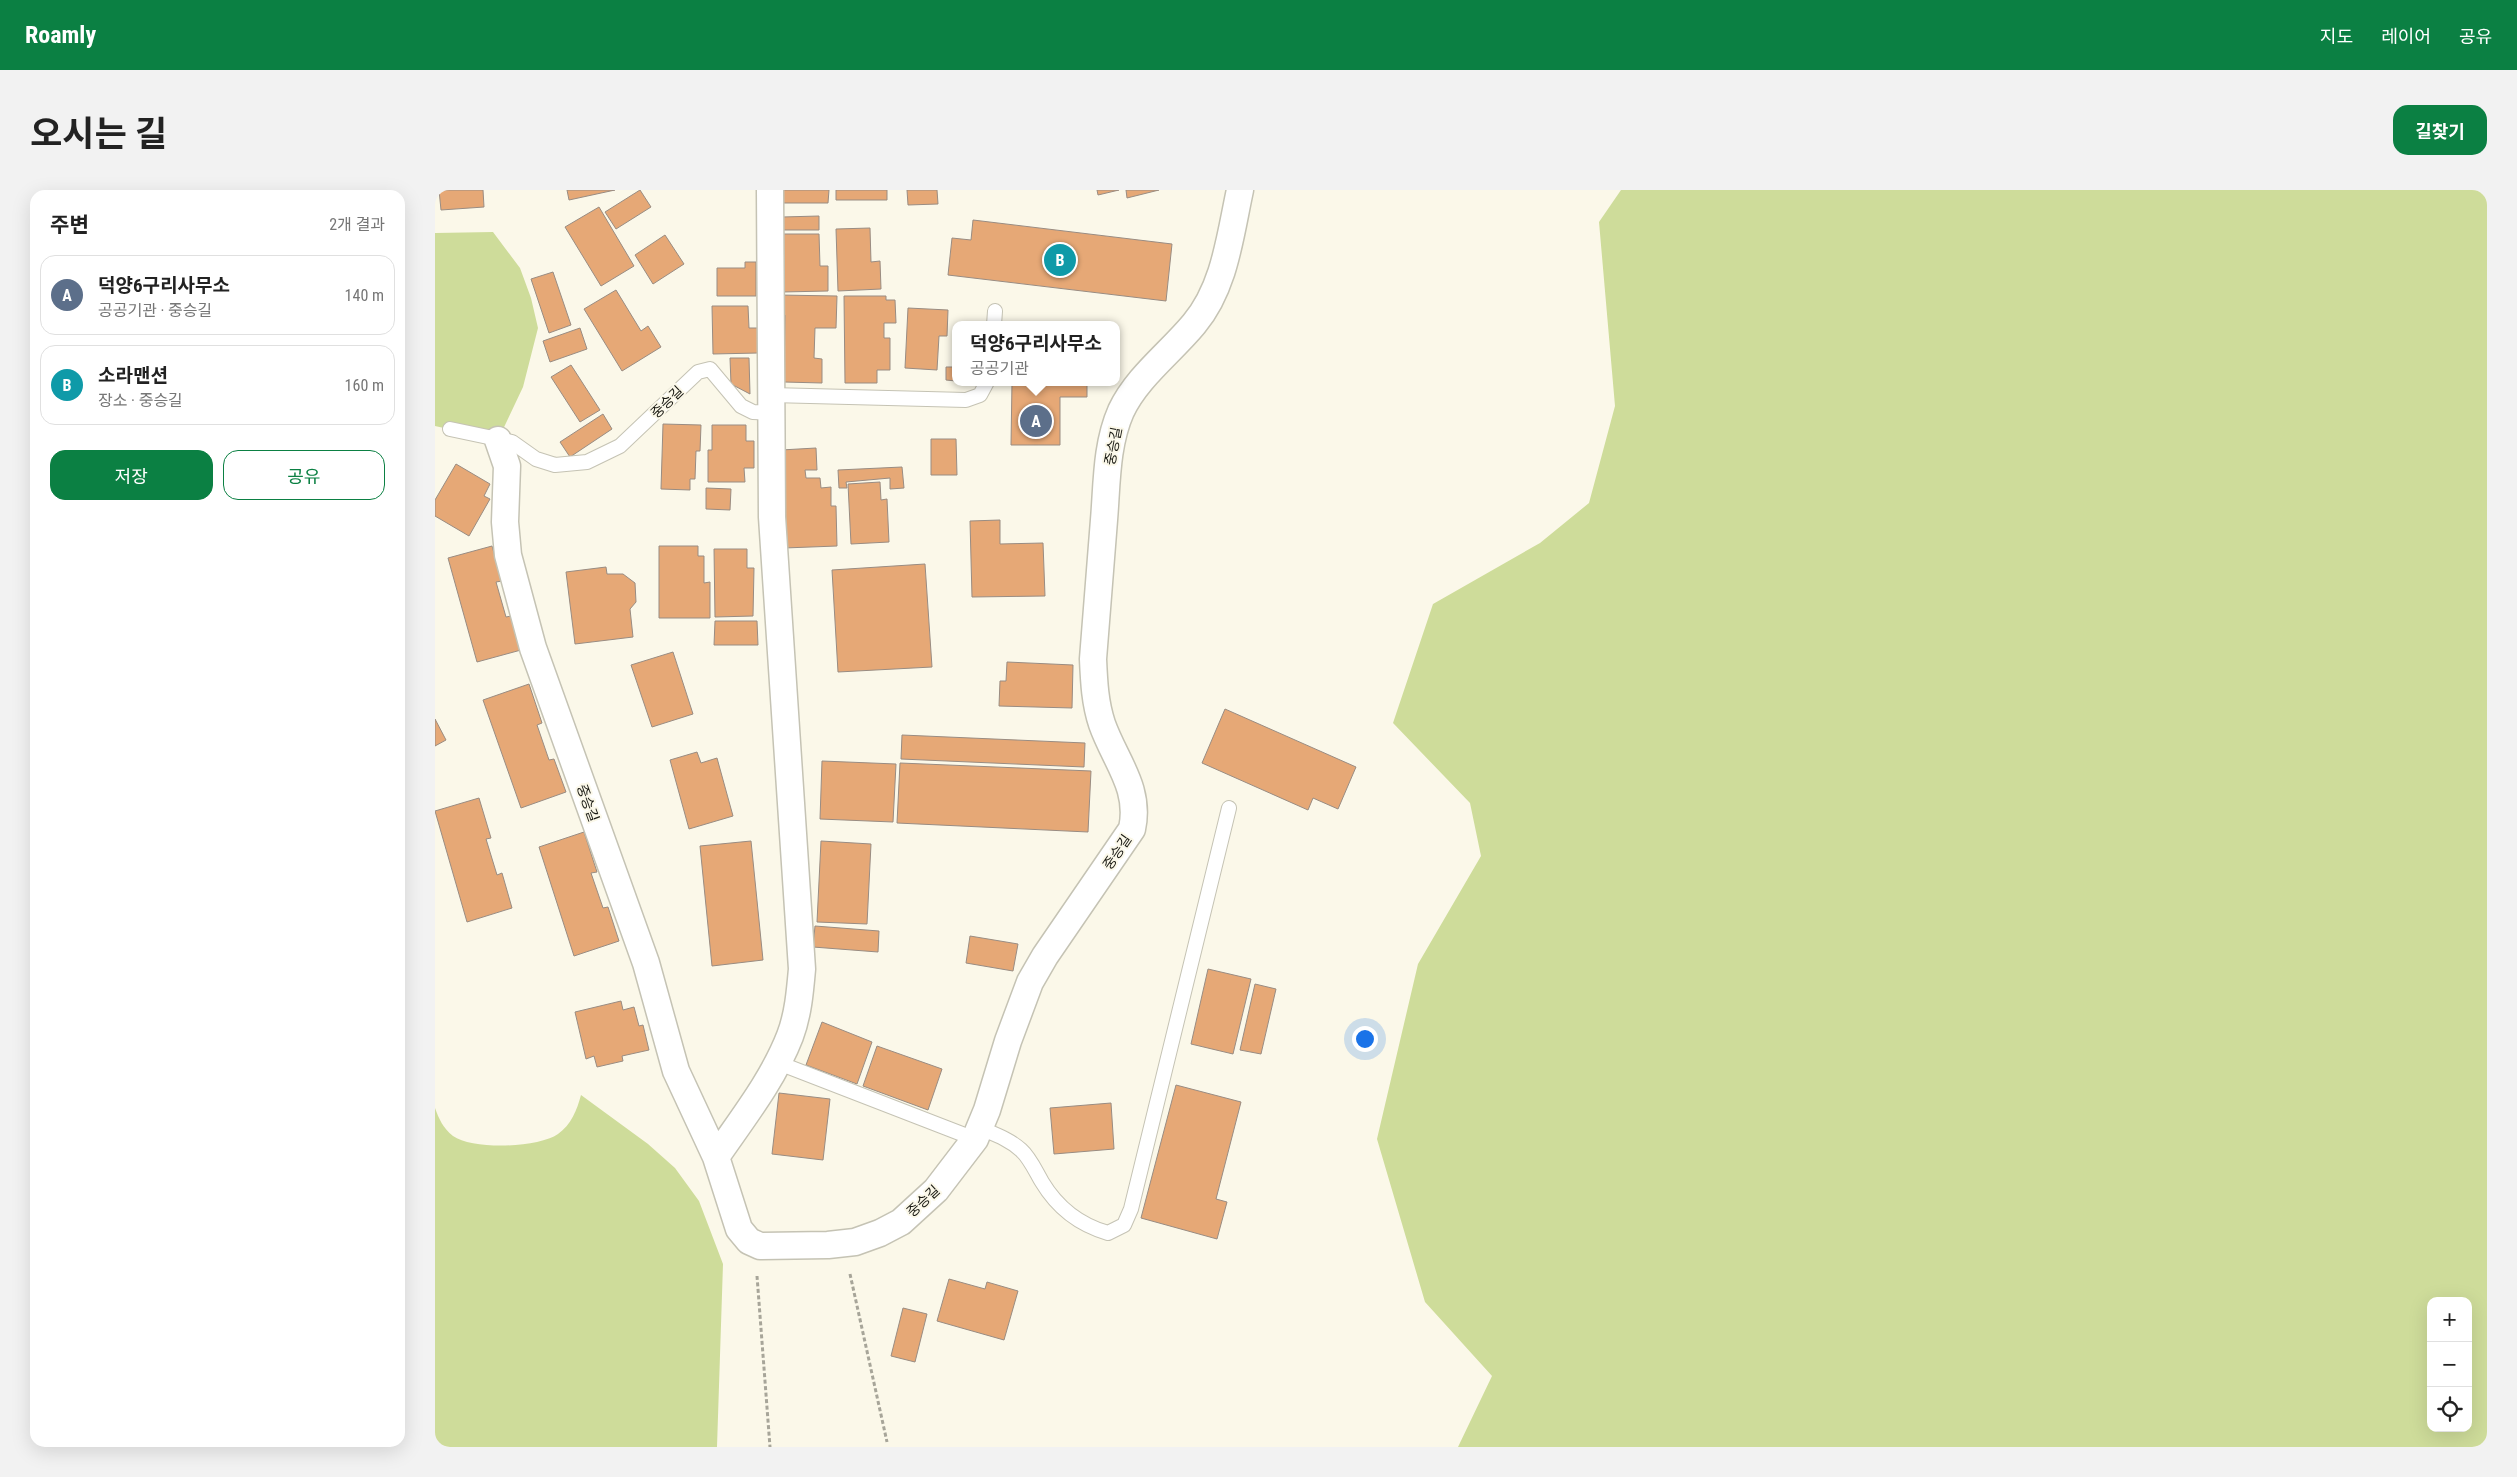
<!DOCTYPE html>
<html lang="ko">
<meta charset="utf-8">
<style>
body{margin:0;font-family:"Roboto Condensed","Noto Sans KR",sans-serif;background:#f2f2f2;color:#222}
.controls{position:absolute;right:15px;bottom:15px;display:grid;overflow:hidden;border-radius:10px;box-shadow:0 5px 20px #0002}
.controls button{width:45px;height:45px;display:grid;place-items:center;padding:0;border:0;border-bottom:1px solid #e0e0e0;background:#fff;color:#222;font:25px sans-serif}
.you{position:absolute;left:929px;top:848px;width:18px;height:18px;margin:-12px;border:4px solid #fff;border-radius:50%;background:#1a73e8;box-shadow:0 0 0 8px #1a73e833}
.badge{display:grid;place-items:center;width:32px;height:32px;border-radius:50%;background:#0b8043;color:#fff;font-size:16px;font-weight:700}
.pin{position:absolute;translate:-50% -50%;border:2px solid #fff;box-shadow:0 1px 5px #0006}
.popup{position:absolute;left:517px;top:131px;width:168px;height:65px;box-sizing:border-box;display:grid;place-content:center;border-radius:10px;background:#fff;filter:drop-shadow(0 1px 4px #0005);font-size:16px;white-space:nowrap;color:#767676}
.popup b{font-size:19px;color:#222}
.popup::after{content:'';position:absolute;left:50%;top:100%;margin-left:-10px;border:10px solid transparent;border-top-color:#fff}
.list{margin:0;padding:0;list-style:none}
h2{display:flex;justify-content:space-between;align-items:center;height:65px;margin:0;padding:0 20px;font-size:21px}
h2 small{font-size:16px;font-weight:400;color:#767676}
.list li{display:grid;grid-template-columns:32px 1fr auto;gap:15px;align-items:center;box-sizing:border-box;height:80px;margin:0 10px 10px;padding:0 10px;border:1px solid #e0e0e0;border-radius:15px}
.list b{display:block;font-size:19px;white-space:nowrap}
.list p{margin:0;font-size:16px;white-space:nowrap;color:#767676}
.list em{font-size:16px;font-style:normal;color:#767676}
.actions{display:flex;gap:10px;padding:15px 20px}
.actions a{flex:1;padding:11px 0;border:1px solid #0b8043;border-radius:15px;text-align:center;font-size:18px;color:#0b8043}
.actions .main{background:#0b8043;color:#fff}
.icon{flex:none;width:28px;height:28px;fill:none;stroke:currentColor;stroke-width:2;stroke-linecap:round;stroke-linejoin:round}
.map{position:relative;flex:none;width:2052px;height:1257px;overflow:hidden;border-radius:15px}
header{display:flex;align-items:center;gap:30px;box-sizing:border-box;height:70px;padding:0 25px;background:#0b8043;color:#fff}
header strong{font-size:24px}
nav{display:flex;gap:28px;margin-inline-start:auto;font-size:18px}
.intro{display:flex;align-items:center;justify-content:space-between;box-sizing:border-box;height:120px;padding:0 30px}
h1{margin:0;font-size:35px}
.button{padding:12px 22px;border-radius:15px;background:#0b8043;color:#fff;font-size:18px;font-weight:700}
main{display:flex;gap:30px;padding:0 30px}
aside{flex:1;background:#fff;border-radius:15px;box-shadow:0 5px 20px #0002}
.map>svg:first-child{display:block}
.green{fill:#cedc9a;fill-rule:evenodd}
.building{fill:#e6a876;stroke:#998c82}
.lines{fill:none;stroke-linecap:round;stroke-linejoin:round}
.service-casing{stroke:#c5c3b4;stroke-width:16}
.minor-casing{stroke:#c5c3b4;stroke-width:29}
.path{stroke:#a7a599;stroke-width:3;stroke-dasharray:4 2.5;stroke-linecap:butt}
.service{stroke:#fff;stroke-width:14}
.minor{stroke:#fff;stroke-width:26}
.labels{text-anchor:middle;stroke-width:4;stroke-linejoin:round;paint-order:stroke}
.street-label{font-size:14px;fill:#181812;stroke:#fbf8e9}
</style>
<header>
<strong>Roamly</strong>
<nav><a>지도</a><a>레이어</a><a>공유</a></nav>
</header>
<div class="intro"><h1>오시는 길</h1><a class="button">길찾기</a></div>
<main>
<aside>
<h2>주변<small>2개 결과</small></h2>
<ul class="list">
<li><span class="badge" style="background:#5c6f8a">A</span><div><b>덕양6구리사무소</b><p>공공기관 · 중승길</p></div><em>140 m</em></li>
<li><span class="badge" style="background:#0f9aa8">B</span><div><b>소라맨션</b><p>장소 · 중승길</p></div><em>160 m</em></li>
</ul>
<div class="actions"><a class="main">저장</a><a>공유</a></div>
</aside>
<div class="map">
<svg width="2052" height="1257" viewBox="0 0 2052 1257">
<rect width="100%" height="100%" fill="#fbf8e9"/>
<path class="green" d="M1186,0H2052V1257H1023L1057,1186L990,1112L942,949L983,774L1046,666L1035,613L958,533L998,414L1105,353L1154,313L1180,216L1164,32ZM1996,1111H2033V1238H1996Z
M58,42L85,78L96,108L103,138L88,197L63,250L0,236V43Z
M146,905L213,954L240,978L264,1011L288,1074L282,1257H0V918C4,929 8,938 18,946C38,960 103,958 123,944C136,935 142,920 146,905Z"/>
<path class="building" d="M4,0H48L49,17L6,20Z
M132,0H180L134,10Z
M205,0L216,17L181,39L170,22Z
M346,0H394L393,13H346Z
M401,0H452V10H401Z
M472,0H502L503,14L473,15Z
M662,0H684L663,5Z
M691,0H724L692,8Z
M164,17L199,76L166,96L130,37Z
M384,26V40H348L347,27Z
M538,30L737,54L731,111L513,85L517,48L536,50Z
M435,38L436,72L445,71L446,99L403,101L401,39Z
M347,44H384L385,76H393V101L347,102Z
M230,45L249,74L218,94L200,65Z
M310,72H321V106H282V78H310Z
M118,82L136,135L114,143L96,89Z
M181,100L206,141L213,136L226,157L187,181L149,119Z
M344,105L402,106L401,138H380L379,168L387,169V193L349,192L350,125H344Z
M409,106H451V110H460L461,133H449V148H455V180H442V193H410Z
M277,116H313L314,138H323V163L278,164Z
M473,118L513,120L512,146H504L502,180L470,178Z
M145,138L152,159L115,172L108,151Z
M295,168H314L315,204L296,194Z
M136,175L165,220L145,232L116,187Z
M511,177H521V191L511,190Z
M577,192H652V207H625V255H576Z
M168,224L177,239L135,267L125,252Z
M228,234L266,235L265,261H261L260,289H255V300L226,299Z
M277,235H311V251H319V278H309L310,292H273V260H277Z
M496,249H521L522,285H496Z
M381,258L382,280H370L371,288H385L386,298L396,297V316H401L402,356L349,358L346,260Z
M21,274L55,294L49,306L55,309L34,346L0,326V310Z
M467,277L469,298L455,299V288L411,292L412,298H404L403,280Z
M445,292L446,310L452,309L454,352L416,354L413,294Z
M271,298L296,299L295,320L271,319Z
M565,330V354L608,353L610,406L537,407L535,331Z
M57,356L67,391L61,392L71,427L76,426L86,460L42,472L13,368Z
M224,356H263V366H269V393L275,392V428H224Z
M279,359H312V378H319L318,426L280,427Z
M490,374L497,477L403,482L397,380Z
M171,377L172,384H188L200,393L201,412L195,419L198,447L140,454L131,382Z
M280,431H322L323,455H279Z
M238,462L258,524L217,537L196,475Z
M572,472L638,475L637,518L564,516L565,491H571Z
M94,494L107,533L102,535L114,570L119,569L131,602L86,618L48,510Z
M790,519L921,577L903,619L878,608L873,620L767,573Z
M0,529L11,550L0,556Z
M467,545L650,553L649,577L466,569Z
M262,562L266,573L282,568L298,626L254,639L235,570Z
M387,571L461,574L458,632L385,629Z
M465,573L656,581L653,642L462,633Z
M44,608L56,648L51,649L62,685L67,683L77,718L32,732L0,621Z
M149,642L162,682L156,683L168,718L173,717L184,751L139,766L104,657Z
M316,651L328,770L277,776L265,656Z
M386,651L436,654L432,734L382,732Z
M380,736L444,741L443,762L378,757Z
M535,746L583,754L578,781L531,773Z
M773,779L816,789L798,864L756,854Z
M820,794L841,799L826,864L805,860Z
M186,811L188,820L199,817L204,836L208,835L214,860L187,866L188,871L162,877L159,866L151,869L140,822Z
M387,832L437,852L422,894L371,875Z
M442,856L507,879L493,920L428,896Z
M741,895L806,912L781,1009L792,1012L782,1049L706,1028Z
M344,903L395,909L388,970L337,964Z
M676,913L679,959L619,964L615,918Z
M514,1089L550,1099L552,1092L583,1101L569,1150L502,1131Z
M468,1118L492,1124L480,1172L456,1166Z"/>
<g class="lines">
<defs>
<path id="service" d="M559,135L560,121
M336,205L531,210L545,205L552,192
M15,239L77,252L101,269L120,275L152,272L185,256L263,182L275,179L306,216L318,222L336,223
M341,872L540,949
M545,938C559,944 574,949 586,960C595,968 601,982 607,992C622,1017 645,1035 673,1043L689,1035L696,1019L794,618"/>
<path id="minor" d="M335,0L337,327L367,779C365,802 363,825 355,846C338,890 307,929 281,967L304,1039L314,1051L325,1056L393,1055L420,1052L445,1043L466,1032L501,1000L540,949L552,920L573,851L595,792L610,766L697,639C706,598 680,571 667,534C660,513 659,492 658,469C662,423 665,376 669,330C672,294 671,255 686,221C702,187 735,163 759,134C790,97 795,46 805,0
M63,250L72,276L70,332L73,365L98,458L211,773L241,881L281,967"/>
</defs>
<use href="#service" class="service-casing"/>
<use href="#minor" class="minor-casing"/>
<path class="path" d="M415,1084L452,1252
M322,1086L335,1257"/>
<use href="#service" class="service"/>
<use href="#minor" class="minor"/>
</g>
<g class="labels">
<g class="street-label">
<text transform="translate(232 212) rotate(-44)" y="5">중승길</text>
<text transform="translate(678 256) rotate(-79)" y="5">중승길</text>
<text transform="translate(153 613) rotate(70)" y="5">중승길</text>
<text transform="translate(682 662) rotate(-56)" y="5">중승길</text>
<text transform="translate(488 1011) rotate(-43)" y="5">중승길</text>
</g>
</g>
</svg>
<div class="controls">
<button>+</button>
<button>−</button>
<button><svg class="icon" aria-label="locate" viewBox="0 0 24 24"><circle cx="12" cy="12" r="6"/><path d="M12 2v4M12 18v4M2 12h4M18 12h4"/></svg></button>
</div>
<div class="you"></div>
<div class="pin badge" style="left:601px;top:231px;background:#5c6f8a">A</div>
<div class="popup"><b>덕양6구리사무소</b>공공기관</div>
<div class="pin badge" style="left:625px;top:70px;background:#0f9aa8">B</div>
</div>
</main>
